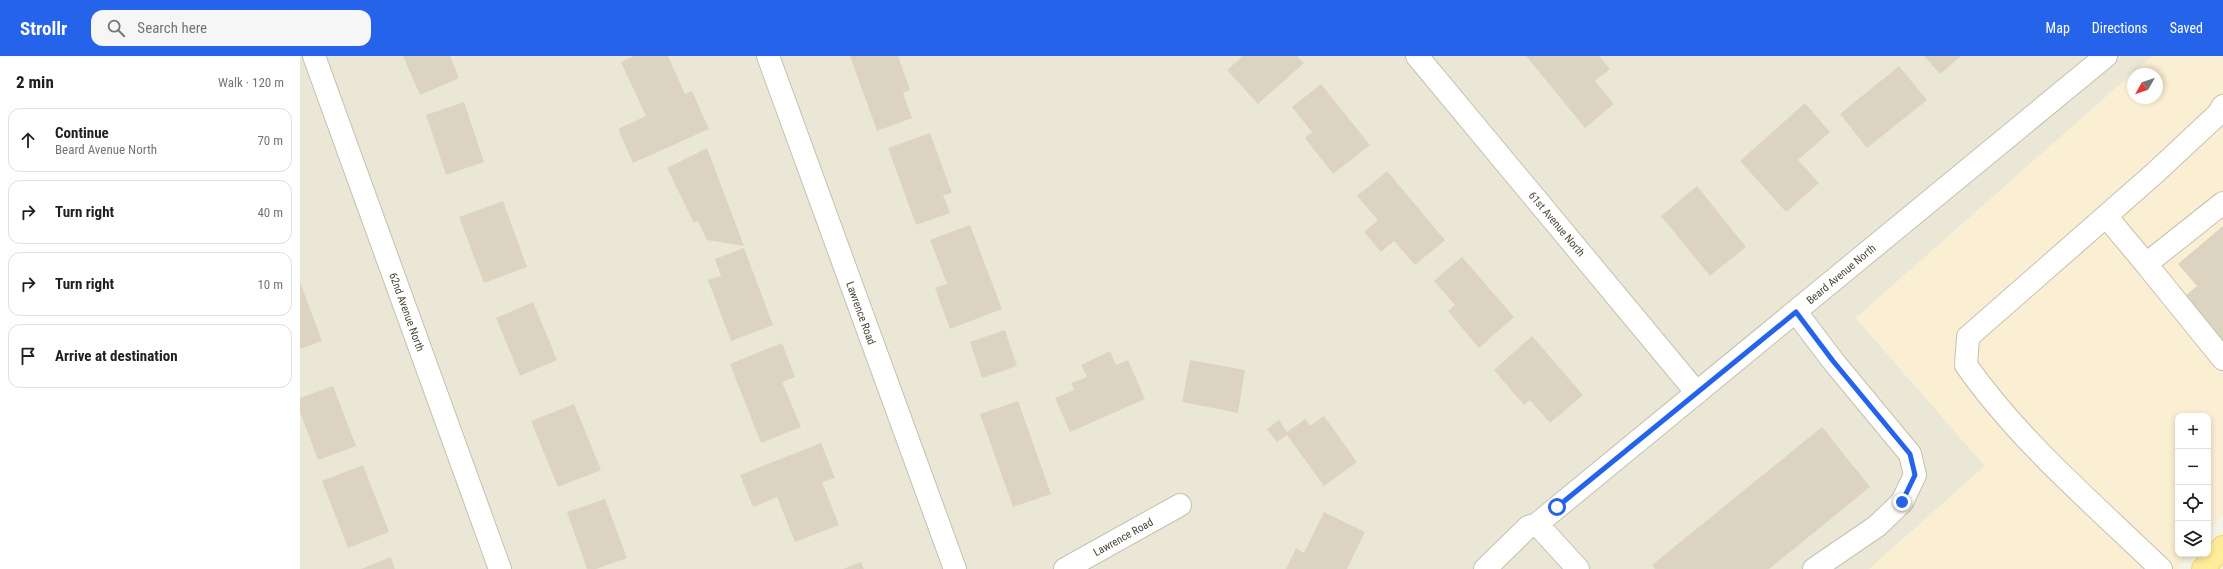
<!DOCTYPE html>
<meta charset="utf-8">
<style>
body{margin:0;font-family:"Roboto Condensed",sans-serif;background:#f6f6f6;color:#202124}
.controls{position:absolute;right:12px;bottom:12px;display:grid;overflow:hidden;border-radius:8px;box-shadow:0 2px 6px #0003}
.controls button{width:36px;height:36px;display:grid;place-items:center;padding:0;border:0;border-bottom:1px solid #e0e0e0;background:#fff;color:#202124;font:20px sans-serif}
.compass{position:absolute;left:1827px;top:12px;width:36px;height:36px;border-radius:50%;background:#fff;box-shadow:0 2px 6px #0003;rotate:230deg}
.stop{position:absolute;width:12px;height:12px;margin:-9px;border:3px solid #2563eb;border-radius:50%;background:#fff}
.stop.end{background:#2563eb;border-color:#fff;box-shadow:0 1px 4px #0008}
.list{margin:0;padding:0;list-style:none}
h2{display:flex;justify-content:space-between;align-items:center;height:52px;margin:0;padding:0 16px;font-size:17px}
h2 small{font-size:13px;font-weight:400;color:#757577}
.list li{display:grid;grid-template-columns:26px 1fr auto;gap:12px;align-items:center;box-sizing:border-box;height:64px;margin:0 8px 8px;padding:0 8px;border:1px solid #e0e0e0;border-radius:12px}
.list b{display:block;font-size:15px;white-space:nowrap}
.list p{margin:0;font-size:13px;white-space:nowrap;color:#757577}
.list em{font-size:13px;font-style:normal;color:#757577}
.icon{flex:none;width:22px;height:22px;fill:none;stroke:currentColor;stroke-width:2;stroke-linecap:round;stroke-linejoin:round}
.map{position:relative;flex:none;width:1923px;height:513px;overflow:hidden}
header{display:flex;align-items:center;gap:24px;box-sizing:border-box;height:56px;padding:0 20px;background:#2563eb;color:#fff}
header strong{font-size:19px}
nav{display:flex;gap:22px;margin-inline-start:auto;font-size:14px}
.search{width:280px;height:36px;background:#f6f6f6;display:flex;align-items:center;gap:10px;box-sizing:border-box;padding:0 14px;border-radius:12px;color:#757577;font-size:15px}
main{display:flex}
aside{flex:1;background:#fff}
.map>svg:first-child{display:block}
.residential{fill:#ebe7d7}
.commercial{fill:#faeed3;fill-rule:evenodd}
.building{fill:#dcd4c0}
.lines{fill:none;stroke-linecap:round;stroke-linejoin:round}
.minor-casing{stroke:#c6c0ad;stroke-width:24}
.major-casing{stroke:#f1d55c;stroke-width:24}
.minor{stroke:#fff;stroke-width:22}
.major{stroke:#ffed99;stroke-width:22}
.route{stroke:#2563eb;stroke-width:5}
.labels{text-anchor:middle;stroke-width:3;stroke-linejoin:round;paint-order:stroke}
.street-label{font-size:11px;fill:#4b4536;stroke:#fff}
</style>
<header>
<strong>Strollr</strong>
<div class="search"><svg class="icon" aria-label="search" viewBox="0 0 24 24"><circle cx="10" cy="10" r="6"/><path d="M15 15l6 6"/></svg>Search here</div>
<nav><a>Map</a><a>Directions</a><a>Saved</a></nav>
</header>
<main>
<aside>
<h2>2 min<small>Walk · 120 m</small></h2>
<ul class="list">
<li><svg class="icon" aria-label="ahead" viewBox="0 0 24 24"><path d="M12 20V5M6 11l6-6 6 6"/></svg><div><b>Continue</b><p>Beard Avenue North</p></div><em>70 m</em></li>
<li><svg class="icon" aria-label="right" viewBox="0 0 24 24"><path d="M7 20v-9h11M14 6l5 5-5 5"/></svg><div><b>Turn right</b></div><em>40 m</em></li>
<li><svg class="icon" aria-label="right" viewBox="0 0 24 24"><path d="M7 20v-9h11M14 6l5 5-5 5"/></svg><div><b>Turn right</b></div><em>10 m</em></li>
<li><svg class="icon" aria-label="arrive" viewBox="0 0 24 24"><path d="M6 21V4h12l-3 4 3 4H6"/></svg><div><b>Arrive at destination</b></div></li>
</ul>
</aside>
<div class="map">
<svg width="1923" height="513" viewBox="0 0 1923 513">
<rect width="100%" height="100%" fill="#f6f4e9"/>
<path class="residential" d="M0,0H1852L1556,262L1685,410L1569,513H0Z"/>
<path class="commercial" d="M1852,0H1923V458L1908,476V360H1878V498H1890L1877,513H1569L1685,410L1556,262ZM1833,18H1857V42H1833Z"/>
<path class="building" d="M103,0H150L159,22L120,39Z
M334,0H368L385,38L392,35L409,73L333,107L318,73L346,60L321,6Z
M550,0H598L610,34L603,37L612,62L577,75Z
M943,0H997L1004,7L958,48L927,14Z
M1226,0H1299L1310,13L1295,25L1314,48L1285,72Z
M1624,0H1661L1640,18Z
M1599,10L1627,44L1567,92L1540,58Z
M1021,28L1070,89L1033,118L1005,82L1012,76L992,51Z
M164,46L184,106L146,119L126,59Z
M1505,47L1530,76L1498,104L1519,127L1486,156L1440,105Z
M630,77L652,137L643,139L650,157L616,169L588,92Z
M407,92L444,190L407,184L398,165L394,167L367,112Z
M1087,115L1145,184L1115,209L1094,185L1081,196L1064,176L1078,164L1057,140Z
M1397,130L1446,191L1410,220L1361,160Z
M203,145L227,211L184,227L159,161Z
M670,169L702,253L650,273L635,232L647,228L630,184Z
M1923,170V289L1883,242L1897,230L1878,208Z
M444,192L473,269L431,285L408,224L421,220L415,203Z
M1162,201L1214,261L1179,292L1148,255L1155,249L1134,225Z
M0,226L22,285L0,293Z
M233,246L257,304L220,320L196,262Z
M705,274L717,310L682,322L670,286Z
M1232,280L1283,339L1250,367L1230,344L1224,349L1194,314Z
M482,287L495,321L482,326L501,371L461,387L430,308Z
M810,295L816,309L828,304L845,343L770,376L755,342L774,334L771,327L787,321L781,309Z
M890,304L945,314L938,357L882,346Z
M33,330L56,390L18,404L0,356V342Z
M718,345L751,438L713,451L680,358Z
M274,348L301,414L258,431L231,365Z
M1024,360L1057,406L1024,430L987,379L977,386L967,373L979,364L987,376L1005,363L1010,370Z
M1522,371L1570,431L1469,513H1355L1352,509Z
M521,387L535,422L522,426L539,469L495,486L477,441L453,451L440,419Z
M63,409L89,476L48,492L22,425Z
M305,443L327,502L296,513H287L267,456Z
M1024,456L1065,476L1047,513H986L996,492L1004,497Z
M91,501L95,513H61Z
M561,506L564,513H543Z"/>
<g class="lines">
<defs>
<path id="minor" d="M14,0L200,513
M468,0L655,513
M1117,0L1397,337
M1923,147L1846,208L1923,303
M1806,160L1668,281L1666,309C1720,386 1794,448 1861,513
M1846,208L1806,160L1856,116L1918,58L1923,50
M1496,256L1533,305L1610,398L1615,419L1602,446L1577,470L1514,513
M1237,468L1278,513
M765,513L880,449
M1185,513L1228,471L1237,468L1806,0"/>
<path id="major" d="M1903,513L1923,491"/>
</defs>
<use href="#minor" class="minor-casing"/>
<use href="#major" class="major-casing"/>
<use href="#minor" class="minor"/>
<use href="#major" class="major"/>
</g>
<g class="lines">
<path class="route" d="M1257,451L1496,256L1533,305L1610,398L1615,419L1602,446"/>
</g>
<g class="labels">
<g class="street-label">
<text transform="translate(1257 168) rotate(50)" y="4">61st Avenue North</text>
<text transform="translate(1541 218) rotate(-40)" y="4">Beard Avenue North</text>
<text transform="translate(107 256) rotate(70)" y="4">62nd Avenue North</text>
<text transform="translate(561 257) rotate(70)" y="4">Lawrence Road</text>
<text transform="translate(823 481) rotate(-29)" y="4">Lawrence Road</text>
</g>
</g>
</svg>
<div class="controls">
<button>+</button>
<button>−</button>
<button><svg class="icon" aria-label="locate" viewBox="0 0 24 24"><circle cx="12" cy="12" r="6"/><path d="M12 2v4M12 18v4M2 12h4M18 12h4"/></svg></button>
<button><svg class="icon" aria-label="layers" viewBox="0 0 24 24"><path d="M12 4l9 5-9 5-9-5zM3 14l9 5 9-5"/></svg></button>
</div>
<svg class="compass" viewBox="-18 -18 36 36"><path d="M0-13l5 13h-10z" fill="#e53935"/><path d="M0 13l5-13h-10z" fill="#757577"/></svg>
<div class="stop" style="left:1257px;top:451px"></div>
<div class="stop end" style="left:1602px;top:446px"></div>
</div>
</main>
